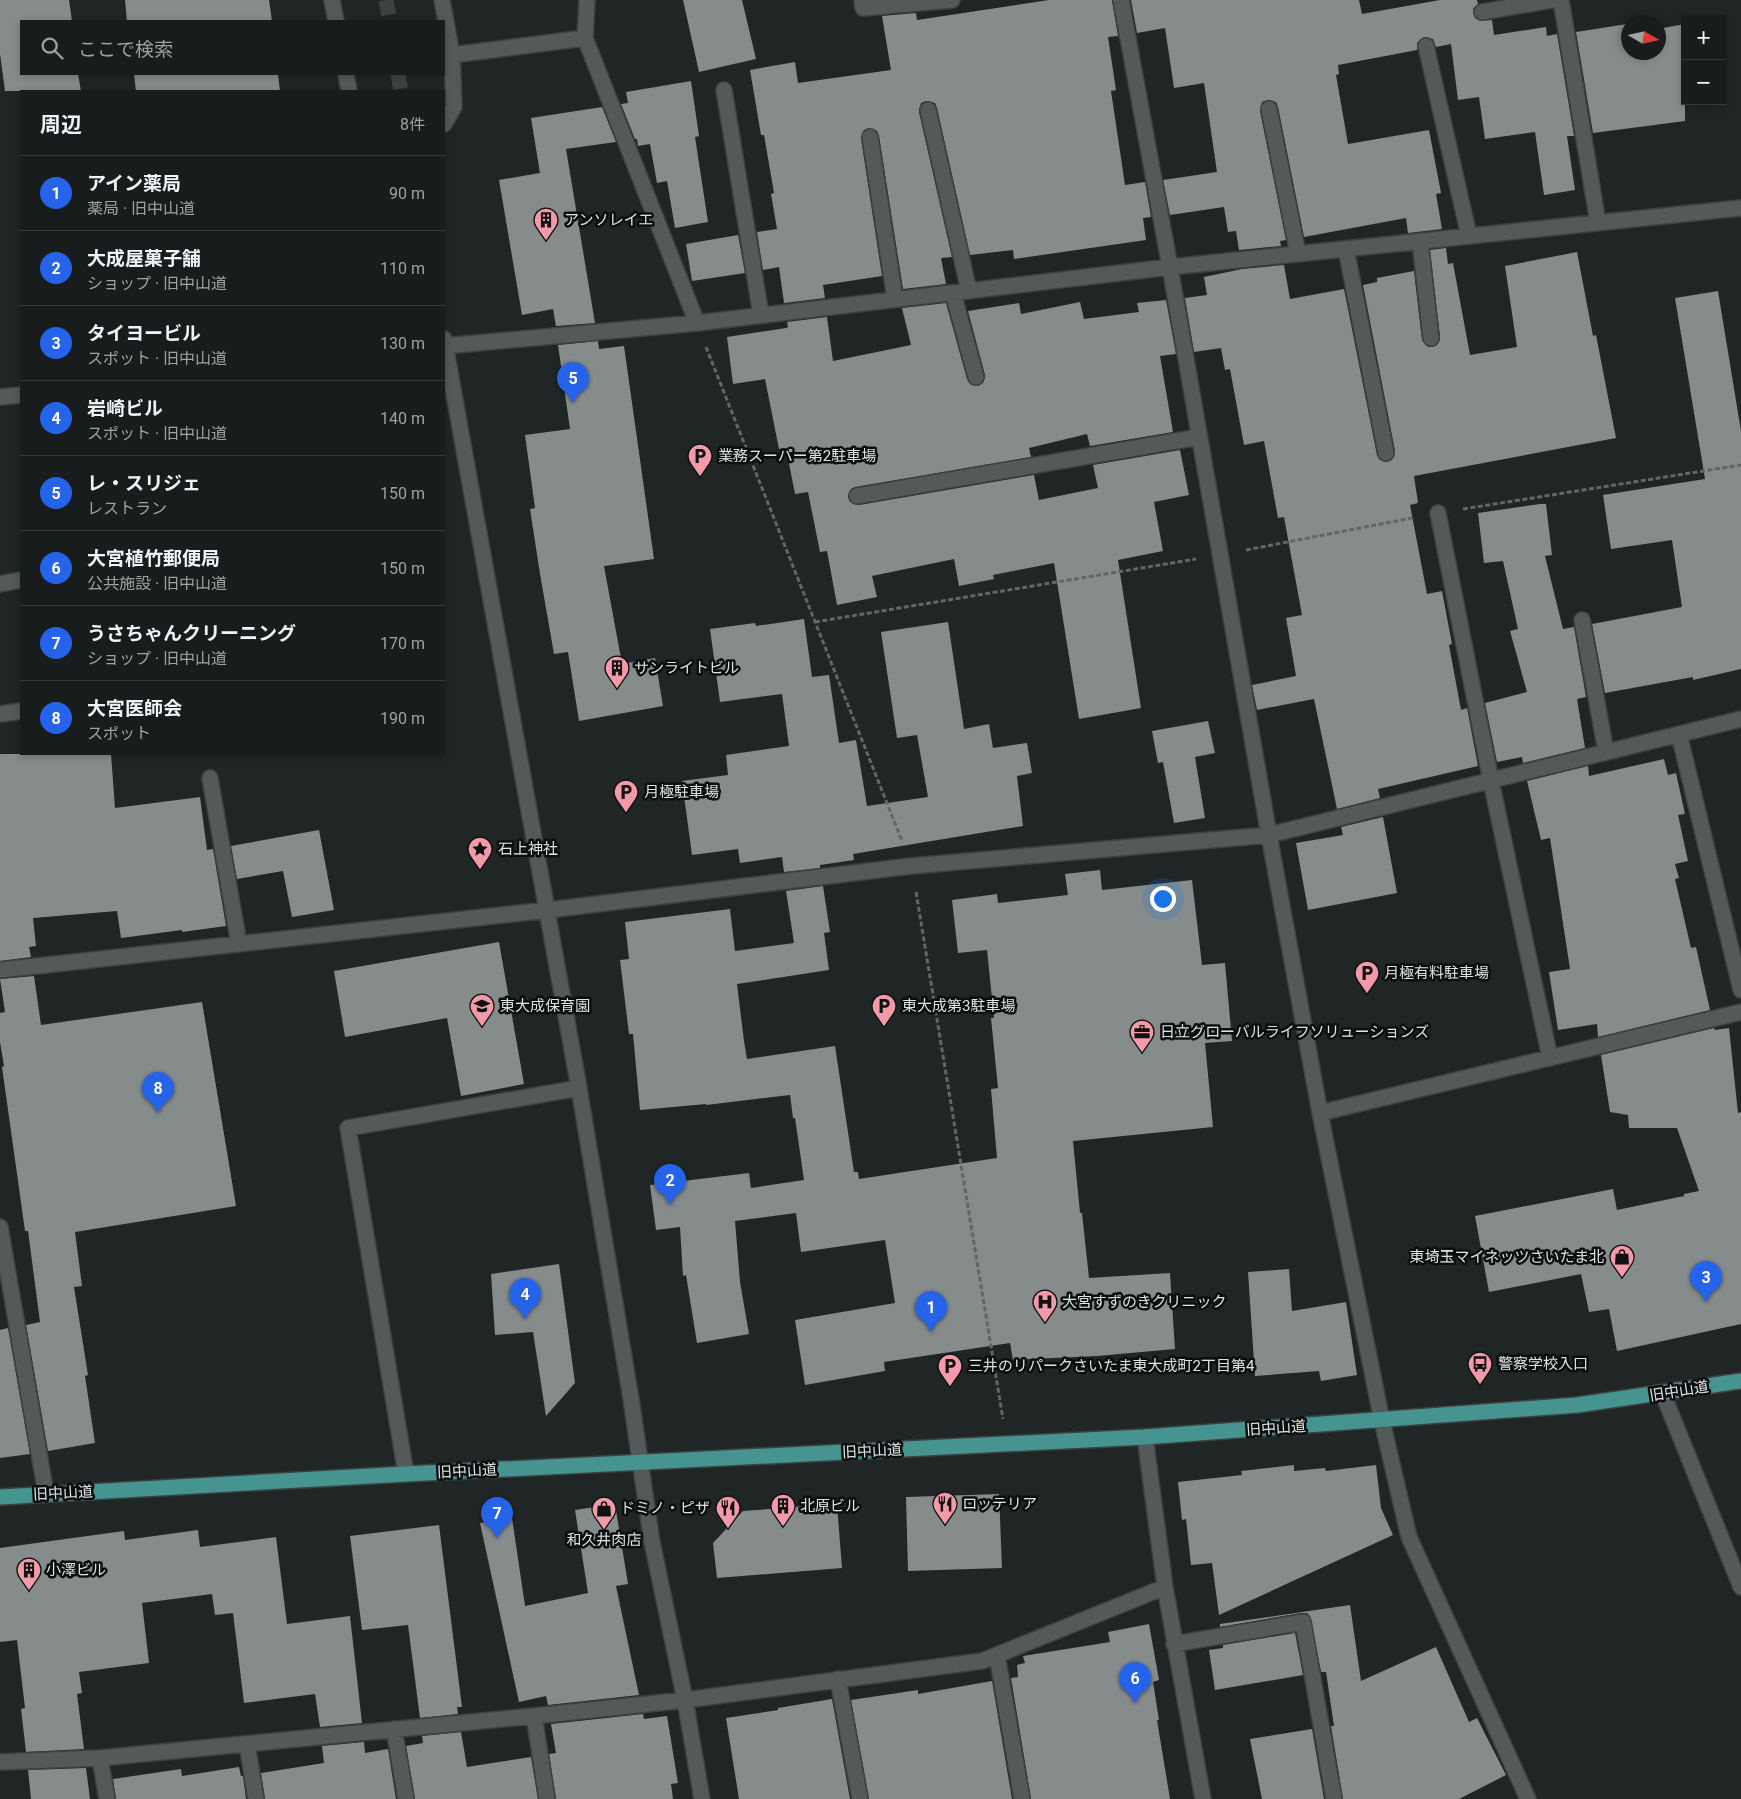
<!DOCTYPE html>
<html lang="ja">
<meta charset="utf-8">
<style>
body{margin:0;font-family:Roboto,"Noto Sans JP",sans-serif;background:#212525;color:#f1f3f6}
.controls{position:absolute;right:15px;top:15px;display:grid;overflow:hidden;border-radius:0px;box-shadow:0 2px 8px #0003}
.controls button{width:45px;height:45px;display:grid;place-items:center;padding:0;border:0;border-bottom:1px solid #363a3b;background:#181c1c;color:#f1f3f6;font:25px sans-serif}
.compass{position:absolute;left:1621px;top:15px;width:45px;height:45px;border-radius:50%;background:#181c1c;box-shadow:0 2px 8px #0003;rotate:99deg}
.you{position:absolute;left:1162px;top:898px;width:18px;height:18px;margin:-12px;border:4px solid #fff;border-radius:50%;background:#1a73e8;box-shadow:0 0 0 8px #1a73e833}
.badge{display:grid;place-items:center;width:32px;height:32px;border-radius:50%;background:#2563eb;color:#fff;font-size:16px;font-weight:700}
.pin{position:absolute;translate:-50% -41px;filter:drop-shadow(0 1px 2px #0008)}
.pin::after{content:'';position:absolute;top:26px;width:18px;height:15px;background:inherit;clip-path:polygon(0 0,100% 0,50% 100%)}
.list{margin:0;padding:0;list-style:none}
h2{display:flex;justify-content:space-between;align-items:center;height:65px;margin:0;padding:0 20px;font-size:21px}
h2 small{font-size:16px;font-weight:400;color:#9fa1a3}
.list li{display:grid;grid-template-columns:32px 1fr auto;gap:15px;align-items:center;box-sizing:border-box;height:75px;padding:0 20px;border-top:1px solid #363a3b}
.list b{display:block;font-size:19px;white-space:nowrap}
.list p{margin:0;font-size:16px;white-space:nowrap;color:#9fa1a3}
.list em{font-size:16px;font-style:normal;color:#9fa1a3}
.icon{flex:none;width:28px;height:28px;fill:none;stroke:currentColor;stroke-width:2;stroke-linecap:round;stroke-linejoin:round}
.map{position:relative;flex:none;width:1741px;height:1799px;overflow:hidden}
.search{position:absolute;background:#181c1c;box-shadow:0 2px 8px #0003;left:20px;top:20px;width:425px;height:55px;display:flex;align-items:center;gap:12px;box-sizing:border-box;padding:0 18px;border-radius:0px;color:#9fa1a3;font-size:19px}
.panel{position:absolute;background:#181c1c;box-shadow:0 2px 8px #0003;left:20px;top:90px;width:425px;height:665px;border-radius:0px}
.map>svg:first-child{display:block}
.building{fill:#858c8b}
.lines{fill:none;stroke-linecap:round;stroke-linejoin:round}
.minor-tunnel{stroke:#3d4242;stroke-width:15;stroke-dasharray:15 8;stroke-linecap:butt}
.minor-casing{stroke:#3d4241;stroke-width:18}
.major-casing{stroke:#3d4241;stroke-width:18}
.path{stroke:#626666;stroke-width:3;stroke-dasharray:5 2.5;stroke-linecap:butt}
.minor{stroke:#535a59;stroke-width:15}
.major{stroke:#46948f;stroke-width:15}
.labels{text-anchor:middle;stroke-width:5;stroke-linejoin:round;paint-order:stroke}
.poi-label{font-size:15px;fill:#e0e3e3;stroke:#0b0e0e;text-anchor:start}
.street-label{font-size:15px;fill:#e0e3e3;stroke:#0b0e0e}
</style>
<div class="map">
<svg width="1741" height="1799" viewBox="0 0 1741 1799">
<rect width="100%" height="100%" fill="#202625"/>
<path class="building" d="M0,0H69L72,21H21V74H78L81,91H5L0,54Z
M125,0H269L272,21H127Z
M683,0H742L756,59L699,72Z
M1049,0H1112L1118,36L1108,37L1116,90L1111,91L1125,185L1145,182L1151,217L1143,218L1146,240L1014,259L1013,250L970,255L937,108L935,103L926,101L921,103L919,112L952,257L941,258L946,284L903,289L879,136L877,131L869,128L864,130L861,138L882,276L823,285L825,298L784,303L779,267L763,270L757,232L777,229L771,194L774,193L764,135H761L750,70L795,62L798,83L891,70L882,16L916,13L917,20Z
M1131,0H1359L1362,14L1440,0H1477L1478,4L1473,9L1475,18L1480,21L1492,20L1494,35L1546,27L1547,36L1557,34L1574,136H1567L1575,190L1544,195L1535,132L1485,139L1479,97L1458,100L1451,44L1436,47L1433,39L1424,37L1417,43V50L1338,65L1339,74L1336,75L1348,144L1429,130L1441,193L1436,194L1442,229L1408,233L1406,218L1304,237L1278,107L1276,102L1268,100L1262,102L1260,111L1286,240L1280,241L1281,246L1239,250L1236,231L1228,232L1224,207L1170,215L1163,180L1217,172L1204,83L1174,88L1165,28L1137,33Z
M1627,24L1628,52H1658V29L1685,24V121L1593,133L1576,32Z
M134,74H278L280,91H136Z
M691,81L699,136L695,137L708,222L675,228L667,181L657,183L650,144L638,146L637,139H635L621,104L628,103L626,92Z
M602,107L616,142L566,149L595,323L556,326L553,309L522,315L499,180L540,173L531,118Z
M738,235L745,273L692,281L686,244Z
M1446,248L1448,264L1453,263L1470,355L1517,347L1505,266L1577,252L1593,336L1596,335L1616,438L1414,476L1418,503L1410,505L1427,594L1442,591L1452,644L1449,645L1461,710L1467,708L1478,766L1378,789L1380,798L1337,809L1314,699L1257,710L1252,685L1296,676L1286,618L1302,615L1284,517L1278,518L1264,441L1244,445L1230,369L1225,370L1221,348L1194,352L1185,298L1207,295L1204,277L1242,269L1284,265L1290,299L1344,289L1377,455L1379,459L1387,462L1392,460L1395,451L1363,285L1377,282V278L1414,271L1422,340L1428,347L1436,346L1439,342L1440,337L1430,250Z
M1718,291L1741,431V669L1693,680V677L1605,693L1592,624L1682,607L1672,540L1611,549L1603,495L1705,479L1675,298Z
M1166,300L1176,354L1160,356L1173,432L1090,446L1087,434L1029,448L1031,457L855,487L851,489L848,497L850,502L859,505L1034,475L1039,500L1098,488L1093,465L1180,450L1189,495L1154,502L1163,551L1118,560L1141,708L1079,719L1054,563L993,575L994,579L959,586L954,559L872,576L877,597L837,605L827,551L820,552L808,492L795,494L786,448L779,449L765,379L733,384L727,337L786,328L788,327L787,322L827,317L833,361L911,345L902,308L946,303L967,379L970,384L978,386L983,383L985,375L968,311L1019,303L1021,314L1080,302L1084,319L1139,312L1137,303Z
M598,341L599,349L624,346L654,559L604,566L622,664L655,658L663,706L579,721L568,652L554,654L540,574L530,509L535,508L525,435L570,429L558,345Z
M1540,504H1546L1552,555L1545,556L1563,629L1574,627L1586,697L1577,699L1585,748L1523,763L1522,757L1497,762L1485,703L1527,692L1510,631L1518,629L1503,561L1484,563L1478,513Z
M804,619L812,677L829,675L839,743L856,740L867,806L928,797L917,735L897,738L881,632L948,622L964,729L989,724L993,748L1027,743L1032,773L1017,776L1023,826L853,854L854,860L820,865V868L784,872L782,857L740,863L738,849L692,855L682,781L728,775L726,755L789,746L782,694L720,702L710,629L755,623L756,626Z
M1208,721L1215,753L1195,757L1205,818L1174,823L1163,762L1158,763L1152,731Z
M0,754H111L115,808L200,797L207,850L213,849L226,926L182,932V930L121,938L117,911L33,918L36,946L29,947L31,957L0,961Z
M1664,759L1668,775L1676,773L1685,814L1678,815L1688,861L1675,864L1679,878L1675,879L1691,948L1696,947L1710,1010L1598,1037L1597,1024L1558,1030L1549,972L1570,969L1550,838L1541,840L1527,781L1588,766L1589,776Z
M1383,817L1397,893L1308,910L1296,843L1343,835L1341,827Z
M319,830L334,910L292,917L283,871L237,879L231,846Z
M1100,870L1102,890L1192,880L1202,965L1225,963L1232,1041L1205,1043L1213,1127L1073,1141L1080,1213H1082L1089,1278L1170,1273L1175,1349L1097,1356L1013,1360L1010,1343L884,1362L885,1371L805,1385L795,1320L895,1303L885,1240L801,1252L796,1213L735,1221L740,1282L749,1334L697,1343L686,1275L683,1276L680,1227L656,1230L650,1185L749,1173L751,1188L804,1180L795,1118H793L790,1095L706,1105V1104L640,1110L633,1034H629L620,960L629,959L625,922L730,909L735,951L794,943L786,891L823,886L830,932L824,933L829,970L737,984L744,1041L747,1059L835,1046L854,1172H858L859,1179L997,1158L991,1089L998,1088L991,1018H994L987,950L958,953L952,900L997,894L998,903L1068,895L1065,874Z
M499,942L524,1084L461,1096L447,1018L345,1037L334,971Z
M34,976L41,1025L202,1002L236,1206L75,1232L82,1286L74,1287L88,1375L85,1376L95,1443L48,1451L26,1325L40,1322L28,1231H25L2,1067L4,1066L0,1042V1013L5,1012L0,979Z
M1714,1028L1715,1030L1729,1028L1738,1113L1741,1112V1324L1617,1351L1609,1309L1589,1312L1581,1274L1489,1292L1475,1216L1613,1189L1617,1210L1684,1196V1194L1699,1191L1677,1128H1629L1628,1115L1610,1112L1601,1055Z
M559,1264L575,1383L546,1416L533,1332L495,1335L491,1274Z
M1289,1269L1292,1311L1346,1302L1357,1375L1321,1381L1319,1371L1255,1376L1248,1272Z
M8,1328L30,1454L0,1458V1330Z
M1294,1465V1471L1325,1468L1326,1471L1376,1465L1381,1508L1393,1535L1219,1615L1212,1563L1191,1565L1186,1519L1182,1520L1178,1482L1242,1475L1241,1471Z
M999,1494L1002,1568L908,1571L906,1497Z
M615,1504L628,1584L616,1586L639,1695L548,1705L546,1696L519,1702L480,1523L512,1518L525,1606L588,1593L575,1510Z
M837,1504L842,1568L717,1578L713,1543L743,1511Z
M439,1525L462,1707H457L458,1714L420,1718L408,1625L362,1630L350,1536Z
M198,1530L200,1547L276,1537L287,1624L350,1616L362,1723L320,1727L315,1694L244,1703L233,1613L215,1615L212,1594L142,1603L149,1663L79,1672L82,1693L77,1694L84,1749L26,1752L21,1709L25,1708L17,1640L0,1642V1548L124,1531L125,1540Z
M1350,1605L1361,1681L1436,1647L1469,1722L1477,1718L1506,1775L1459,1799H1343L1331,1726H1334L1326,1672H1321L1310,1616L1307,1613H1301L1220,1627V1624Z
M1149,1624L1159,1680L1153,1682L1159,1720H1157L1170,1799H1031L1011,1678L1018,1677L1017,1665L1025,1663L1023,1656L1110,1642L1108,1632Z
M1295,1633L1303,1675L1215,1690L1209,1650L1223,1648V1645Z
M992,1681L1012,1799H869L851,1700L918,1690V1694Z
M832,1699L850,1799H739L726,1718L778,1710V1708Z
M643,1714L644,1719L667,1716L678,1783L671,1784L673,1799H556L549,1754L556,1753L551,1724Z
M1312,1729L1324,1799H1262L1250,1739Z
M461,1732L467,1767L531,1757L538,1799H415L406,1746L423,1743L422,1736Z
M364,1742L365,1753L388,1749L396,1799H265L261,1773L324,1763L322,1746Z
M239,1767L241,1776H243L246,1799H116L113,1779L181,1769L182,1776Z
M86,1768L90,1799H31L28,1770Z"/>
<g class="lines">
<path class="minor-tunnel" d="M386,0L390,21
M398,74L401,91"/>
<defs>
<path id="minor" d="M332,0L336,21
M442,0L452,55L454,107L444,124
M587,0L585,38L697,323
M862,0L863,8L952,0
M1121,0L1170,267L1269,835L1320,1113L1382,1421L1409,1537L1528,1799
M1561,0L1598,223
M1482,12L1552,0
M1426,46L1469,236
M452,55L585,38
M346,74L349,91
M724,90L761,315
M1269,109L1298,254
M928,110L969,291
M870,137L895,299
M1420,241L1431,338
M1346,249L1386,453
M953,293L976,377
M444,339L579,1088L631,1399L652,1542L685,1700L702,1799
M444,346L697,323L1170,267L1741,208
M0,397L21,395
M857,496L1199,437
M1438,513L1491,781L1550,1058
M0,584L21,580
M1582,620L1606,752
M0,714L21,711
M1679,734L1741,990
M210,778L239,944
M0,970L548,910L911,866L1269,835L1741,719
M1320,1113L1741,1012
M0,1227L46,1494
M1663,1394L1741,1587
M1145,1437L1165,1587L1203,1799
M406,1474L348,1128L579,1088
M1174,1644L1303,1622L1334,1799
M997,1655L1022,1799
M838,1679L860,1799
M534,1716L547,1799
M394,1729L406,1799
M247,1744L256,1799
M100,1758L107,1799
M0,1762L100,1758L534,1716L685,1700L982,1661L1165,1587"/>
<path id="major" d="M0,1497L406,1474L1145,1437L1577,1405L1741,1381"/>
</defs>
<use href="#minor" class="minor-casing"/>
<use href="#major" class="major-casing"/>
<path class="path" d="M706,347L902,841
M1463,509L1741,465
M1246,550L1412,518
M815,622L1196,559
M916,892L1003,1419"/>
<use href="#minor" class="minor"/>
<use href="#major" class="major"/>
</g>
<defs>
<symbol id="building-pin" viewBox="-11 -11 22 30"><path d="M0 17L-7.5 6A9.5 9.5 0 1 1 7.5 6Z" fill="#f39aa8" stroke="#0b0e0e"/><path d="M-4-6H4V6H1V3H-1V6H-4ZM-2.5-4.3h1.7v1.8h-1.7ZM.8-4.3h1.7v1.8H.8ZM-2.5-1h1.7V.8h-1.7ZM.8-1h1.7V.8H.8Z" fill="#111"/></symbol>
<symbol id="parking-pin" viewBox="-11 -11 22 30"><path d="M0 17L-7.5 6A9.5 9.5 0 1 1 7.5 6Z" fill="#f39aa8" stroke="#0b0e0e"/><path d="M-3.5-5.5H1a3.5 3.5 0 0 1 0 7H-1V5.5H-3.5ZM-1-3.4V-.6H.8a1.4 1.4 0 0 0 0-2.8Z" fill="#111"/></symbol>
<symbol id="sight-pin" viewBox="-11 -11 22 30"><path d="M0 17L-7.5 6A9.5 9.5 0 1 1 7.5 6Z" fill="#f39aa8" stroke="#0b0e0e"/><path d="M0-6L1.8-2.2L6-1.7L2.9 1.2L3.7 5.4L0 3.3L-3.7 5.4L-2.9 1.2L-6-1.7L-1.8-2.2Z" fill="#111"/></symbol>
<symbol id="school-pin" viewBox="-11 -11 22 30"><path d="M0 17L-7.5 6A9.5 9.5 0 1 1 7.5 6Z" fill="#f39aa8" stroke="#0b0e0e"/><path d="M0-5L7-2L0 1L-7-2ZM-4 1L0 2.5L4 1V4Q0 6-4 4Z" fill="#111"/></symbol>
<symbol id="office-pin" viewBox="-11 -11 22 30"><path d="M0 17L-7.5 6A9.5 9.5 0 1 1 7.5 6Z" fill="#f39aa8" stroke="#0b0e0e"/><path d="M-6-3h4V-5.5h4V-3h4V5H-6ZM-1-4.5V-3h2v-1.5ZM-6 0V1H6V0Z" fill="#111"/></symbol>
<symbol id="shop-pin" viewBox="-11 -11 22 30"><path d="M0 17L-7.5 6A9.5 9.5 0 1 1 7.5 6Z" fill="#f39aa8" stroke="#0b0e0e"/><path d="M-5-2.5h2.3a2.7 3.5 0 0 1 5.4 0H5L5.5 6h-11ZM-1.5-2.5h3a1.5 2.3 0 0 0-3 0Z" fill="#111"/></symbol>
<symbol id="hospital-pin" viewBox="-11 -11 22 30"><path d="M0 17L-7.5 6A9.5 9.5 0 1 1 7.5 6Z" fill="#f39aa8" stroke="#0b0e0e"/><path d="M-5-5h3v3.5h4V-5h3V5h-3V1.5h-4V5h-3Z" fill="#111"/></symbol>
<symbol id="bus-pin" viewBox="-11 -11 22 30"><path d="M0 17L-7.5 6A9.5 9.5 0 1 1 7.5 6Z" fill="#f39aa8" stroke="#0b0e0e"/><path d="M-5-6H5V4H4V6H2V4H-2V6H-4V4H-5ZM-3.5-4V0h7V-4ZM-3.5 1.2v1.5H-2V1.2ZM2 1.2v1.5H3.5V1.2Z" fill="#111"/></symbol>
<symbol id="restaurant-pin" viewBox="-11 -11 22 30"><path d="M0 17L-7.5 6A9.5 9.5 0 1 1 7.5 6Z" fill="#f39aa8" stroke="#0b0e0e"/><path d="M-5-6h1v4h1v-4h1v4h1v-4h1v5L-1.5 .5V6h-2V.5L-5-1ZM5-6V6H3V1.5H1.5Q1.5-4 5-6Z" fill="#111"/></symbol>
</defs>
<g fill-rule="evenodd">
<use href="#building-pin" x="532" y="206" width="28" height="38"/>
<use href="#parking-pin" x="686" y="442" width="28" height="38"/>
<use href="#building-pin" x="603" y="654" width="28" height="38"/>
<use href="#parking-pin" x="612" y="778" width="28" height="38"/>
<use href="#sight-pin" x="466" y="835" width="28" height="38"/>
<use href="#parking-pin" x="1353" y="959" width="28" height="38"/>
<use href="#school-pin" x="468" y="992" width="28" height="38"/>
<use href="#parking-pin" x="870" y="992" width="28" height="38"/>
<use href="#office-pin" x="1128" y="1018" width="28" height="38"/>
<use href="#shop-pin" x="1608" y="1243" width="28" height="38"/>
<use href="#hospital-pin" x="1031" y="1288" width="28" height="38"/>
<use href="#bus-pin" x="1466" y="1350" width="28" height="38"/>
<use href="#parking-pin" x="936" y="1352" width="28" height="38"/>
<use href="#restaurant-pin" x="931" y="1490" width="28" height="38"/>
<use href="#building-pin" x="769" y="1492" width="28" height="38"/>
<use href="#restaurant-pin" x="714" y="1494" width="28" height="38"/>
<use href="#shop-pin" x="590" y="1495" width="28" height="38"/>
<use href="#building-pin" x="15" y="1556" width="28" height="38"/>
</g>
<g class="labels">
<g class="poi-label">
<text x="564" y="225">アンソレイエ</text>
<text x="718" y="461">業務スーパー第2駐車場</text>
<text x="634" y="673">サンライトビル</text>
<text x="644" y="797">月極駐車場</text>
<text x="498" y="854">石上神社</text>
<text x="1384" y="978">月極有料駐車場</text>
<text x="500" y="1011">東大成保育園</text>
<text x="902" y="1011">東大成第3駐車場</text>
<text x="1160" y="1037">日立グローバルライフソリューションズ</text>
<text x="1604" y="1262" text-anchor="end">東埼玉マイネッツさいたま北</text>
<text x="1062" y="1307">大宮すずのきクリニック</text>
<text x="1498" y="1369">警察学校入口</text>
<text x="968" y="1371">三井のリパークさいたま東大成町2丁目第4</text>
<text x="962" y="1509">ロッテリア</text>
<text x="800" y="1511">北原ビル</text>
<text x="710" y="1513" text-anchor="end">ドミノ・ピザ</text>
<text x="604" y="1545" text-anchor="middle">和久井肉店</text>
<text x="46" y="1575">小澤ビル</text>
</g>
<g class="street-label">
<text transform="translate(1679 1391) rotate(-9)" y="5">旧中山道</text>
<text transform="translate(1276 1428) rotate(-4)" y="5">旧中山道</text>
<text transform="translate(872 1451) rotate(-3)" y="5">旧中山道</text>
<text transform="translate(467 1471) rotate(-3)" y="5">旧中山道</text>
<text transform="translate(63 1493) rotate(-3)" y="5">旧中山道</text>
</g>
</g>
</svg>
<div class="controls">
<button>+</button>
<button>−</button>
</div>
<svg class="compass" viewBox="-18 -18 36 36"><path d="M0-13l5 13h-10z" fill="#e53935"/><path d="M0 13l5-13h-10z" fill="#9fa1a3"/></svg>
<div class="you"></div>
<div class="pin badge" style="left:931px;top:1332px">1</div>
<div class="pin badge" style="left:670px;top:1205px">2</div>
<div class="pin badge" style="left:1706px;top:1302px">3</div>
<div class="pin badge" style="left:525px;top:1319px">4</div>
<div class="pin badge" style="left:573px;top:403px">5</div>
<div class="pin badge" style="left:1135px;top:1703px">6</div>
<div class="pin badge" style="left:497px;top:1538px">7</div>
<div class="pin badge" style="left:158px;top:1113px">8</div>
<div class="search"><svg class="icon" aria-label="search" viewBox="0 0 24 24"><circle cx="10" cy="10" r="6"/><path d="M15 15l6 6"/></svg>ここで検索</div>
<section class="panel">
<h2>周辺<small>8件</small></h2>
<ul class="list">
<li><span class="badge">1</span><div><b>アイン薬局</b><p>薬局 · 旧中山道</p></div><em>90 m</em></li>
<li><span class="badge">2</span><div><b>大成屋菓子舗</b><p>ショップ · 旧中山道</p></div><em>110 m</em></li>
<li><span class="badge">3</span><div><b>タイヨービル</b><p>スポット · 旧中山道</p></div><em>130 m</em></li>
<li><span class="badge">4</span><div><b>岩崎ビル</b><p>スポット · 旧中山道</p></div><em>140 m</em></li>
<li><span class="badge">5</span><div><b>レ・スリジェ</b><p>レストラン</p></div><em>150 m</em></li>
<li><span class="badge">6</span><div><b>大宮植竹郵便局</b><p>公共施設 · 旧中山道</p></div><em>150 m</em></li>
<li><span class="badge">7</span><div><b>うさちゃんクリーニング</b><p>ショップ · 旧中山道</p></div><em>170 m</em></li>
<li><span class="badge">8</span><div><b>大宮医師会</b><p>スポット</p></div><em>190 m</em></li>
</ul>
</section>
</div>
